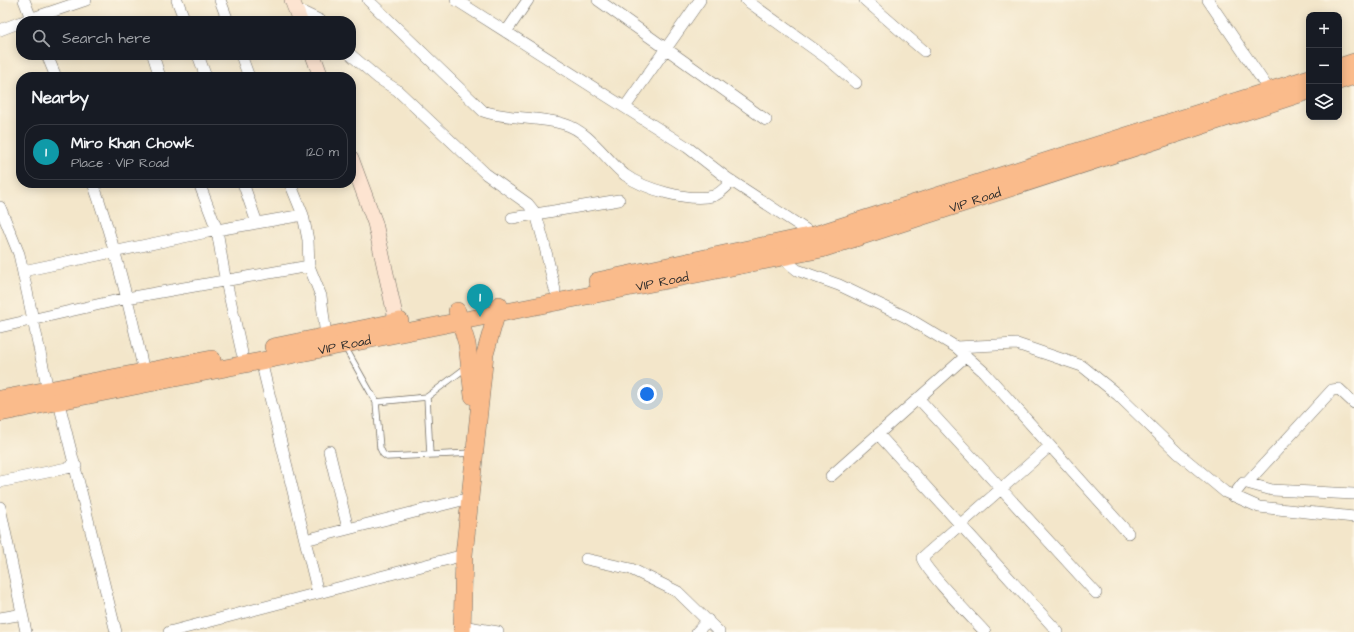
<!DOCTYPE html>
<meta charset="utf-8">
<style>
body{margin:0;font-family:"Architects Daughter",sans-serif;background:#20242c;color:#f1f3f6}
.controls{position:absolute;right:12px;top:12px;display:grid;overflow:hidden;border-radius:8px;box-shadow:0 2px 10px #0003}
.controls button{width:36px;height:36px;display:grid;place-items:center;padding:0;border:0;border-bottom:1px solid #363941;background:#171b24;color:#f1f3f6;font:20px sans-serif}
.you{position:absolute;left:647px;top:394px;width:14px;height:14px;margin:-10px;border:3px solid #fff;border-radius:50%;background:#1a73e8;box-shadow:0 0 0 6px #1a73e833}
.badge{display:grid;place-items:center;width:26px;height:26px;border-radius:50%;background:#ea580c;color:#fff;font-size:13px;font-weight:700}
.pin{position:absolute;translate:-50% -33px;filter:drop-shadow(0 1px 2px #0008)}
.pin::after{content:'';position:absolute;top:21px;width:14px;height:12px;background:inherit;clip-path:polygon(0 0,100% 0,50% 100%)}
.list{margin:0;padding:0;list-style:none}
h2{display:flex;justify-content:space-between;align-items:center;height:52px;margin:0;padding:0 16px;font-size:17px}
h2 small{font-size:13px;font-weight:400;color:#9ea1a6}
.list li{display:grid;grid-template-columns:26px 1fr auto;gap:12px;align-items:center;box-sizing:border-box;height:56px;margin:0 8px 8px;padding:0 8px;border:1px solid #363941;border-radius:16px}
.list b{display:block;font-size:15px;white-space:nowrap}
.list p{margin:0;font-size:13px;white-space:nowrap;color:#9ea1a6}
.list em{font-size:13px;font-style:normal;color:#9ea1a6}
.icon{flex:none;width:22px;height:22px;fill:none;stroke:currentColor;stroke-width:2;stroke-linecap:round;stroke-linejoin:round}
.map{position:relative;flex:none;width:1354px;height:632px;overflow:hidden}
.search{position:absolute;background:#171b24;box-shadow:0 2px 10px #0003;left:16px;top:16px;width:340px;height:44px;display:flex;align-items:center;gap:10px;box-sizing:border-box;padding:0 14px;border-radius:16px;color:#9ea1a6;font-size:15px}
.panel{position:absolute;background:#171b24;box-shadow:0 2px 10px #0003;left:16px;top:72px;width:340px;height:116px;border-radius:16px}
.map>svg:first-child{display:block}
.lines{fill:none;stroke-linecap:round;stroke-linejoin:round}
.service-casing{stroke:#716c63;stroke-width:7}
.minor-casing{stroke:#716c63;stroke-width:12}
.secondary-casing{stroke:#716c63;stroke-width:16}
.primary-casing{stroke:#716c63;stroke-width:18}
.service{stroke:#fff;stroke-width:5.5}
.minor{stroke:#fff;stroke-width:11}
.secondary{stroke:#fde4d1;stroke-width:15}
.primary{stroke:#fabb8b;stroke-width:17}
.labels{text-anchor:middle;stroke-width:3.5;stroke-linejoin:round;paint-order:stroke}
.street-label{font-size:13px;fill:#2b2b2b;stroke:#fcf5e5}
</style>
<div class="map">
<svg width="1354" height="632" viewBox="0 0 1354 632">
<rect width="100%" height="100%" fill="#fcf5e5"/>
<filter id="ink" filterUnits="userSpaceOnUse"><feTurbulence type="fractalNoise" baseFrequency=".025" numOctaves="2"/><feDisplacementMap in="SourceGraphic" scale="8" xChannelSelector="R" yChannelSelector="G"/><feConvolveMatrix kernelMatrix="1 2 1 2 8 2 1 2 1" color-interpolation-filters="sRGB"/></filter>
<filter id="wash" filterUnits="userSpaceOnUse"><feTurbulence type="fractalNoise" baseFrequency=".012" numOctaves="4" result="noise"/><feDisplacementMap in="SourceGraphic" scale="16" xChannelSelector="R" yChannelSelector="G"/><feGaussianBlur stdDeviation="0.9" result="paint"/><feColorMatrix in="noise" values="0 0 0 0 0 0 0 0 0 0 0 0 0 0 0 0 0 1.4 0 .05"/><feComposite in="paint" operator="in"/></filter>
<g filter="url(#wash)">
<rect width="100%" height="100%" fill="#f3e6ca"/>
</g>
<g filter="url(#ink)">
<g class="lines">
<defs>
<path id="service" d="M345,347L376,402L380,448L383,454L387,457L473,453
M427,397L430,455
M376,402L427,397L467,367"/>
<path id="minor" d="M24,0L32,21
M177,0L185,21
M220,0L228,21
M368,0L483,111C509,120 538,116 564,124C589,131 606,160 625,175C644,189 689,202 713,196C720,194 727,186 732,181
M456,0L687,147L727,178L814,235
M598,0L766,120
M746,0L828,59L856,83
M865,0L924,51
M1208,0L1273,96
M296,9L321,21
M24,21L86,0
M0,30L21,22
M506,32L528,0
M47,55L56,77
M153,55L160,77
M198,55L206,77
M241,55L249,77
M351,55L378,78L397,90L486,174L528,204L536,214L543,239L555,290
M625,107L700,0
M93,183C115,245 130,308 144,372
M199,183L217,230L224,272L242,353
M243,183L257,223
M290,183L303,215L308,240L309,266L321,296L326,336
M0,207L19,254L48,390
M512,218L619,200
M778,254L797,270L839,285L906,317L956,347L984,372L1128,533
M23,271L217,230L303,215
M0,327L127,298L309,266
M956,347L1017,344L1082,366L1118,395L1178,453L1225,492L1259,507L1354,517
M261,361L318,593
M918,398L1096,593
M59,403L116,632
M878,434L1058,632
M329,451L348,529
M831,476L966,356
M0,482L76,466
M1247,483L1332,390L1339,389L1354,403
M1233,496L1243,483H1247L1272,490L1354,494
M0,507L26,632
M305,540L470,498
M586,559L631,569L678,592L719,632
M0,618L18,615L21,611
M462,626L498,632
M169,632L464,555
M697,632L708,620
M985,632C974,620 924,569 922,558L1050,446"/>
<path id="secondary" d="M292,0L300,21
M313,55L321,77
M351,158L375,223L399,333"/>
<g id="primary">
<path d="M1339,67L1354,62"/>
<path d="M1339,81L1354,76"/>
<path d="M597,281L814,235L1309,78"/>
<path d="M457,311L467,344L473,396"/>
<path d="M273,347L400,321"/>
<path d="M0,399L212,359"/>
<path id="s1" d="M0,413L822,249L1309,91"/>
<path d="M462,632L464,555L485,354L499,305"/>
</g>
</defs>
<use href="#service" class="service-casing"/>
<use href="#minor" class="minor-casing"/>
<use href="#secondary" class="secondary-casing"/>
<use href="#primary" class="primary-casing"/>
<use href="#service" class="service"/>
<use href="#minor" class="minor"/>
<use href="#secondary" class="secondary"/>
<use href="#primary" class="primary"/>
</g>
</g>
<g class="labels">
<g class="street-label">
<text dy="5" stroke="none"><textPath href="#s1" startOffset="999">VIP Road</textPath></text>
<text dy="5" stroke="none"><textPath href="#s1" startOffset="675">VIP Road</textPath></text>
<text dy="5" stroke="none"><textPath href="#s1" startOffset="351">VIP Road</textPath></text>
</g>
</g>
</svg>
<div class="controls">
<button>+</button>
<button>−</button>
<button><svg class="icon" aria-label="layers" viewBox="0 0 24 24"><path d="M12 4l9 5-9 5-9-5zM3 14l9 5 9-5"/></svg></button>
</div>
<div class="you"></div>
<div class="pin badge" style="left:480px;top:317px;background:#0f9aa8">1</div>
<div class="search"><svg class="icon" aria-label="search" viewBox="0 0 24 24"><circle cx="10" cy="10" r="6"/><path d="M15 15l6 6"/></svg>Search here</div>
<section class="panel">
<h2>Nearby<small></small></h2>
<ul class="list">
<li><span class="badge" style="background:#0f9aa8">1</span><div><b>Miro Khan Chowk</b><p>Place · VIP Road</p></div><em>120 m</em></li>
</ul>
</section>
</div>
